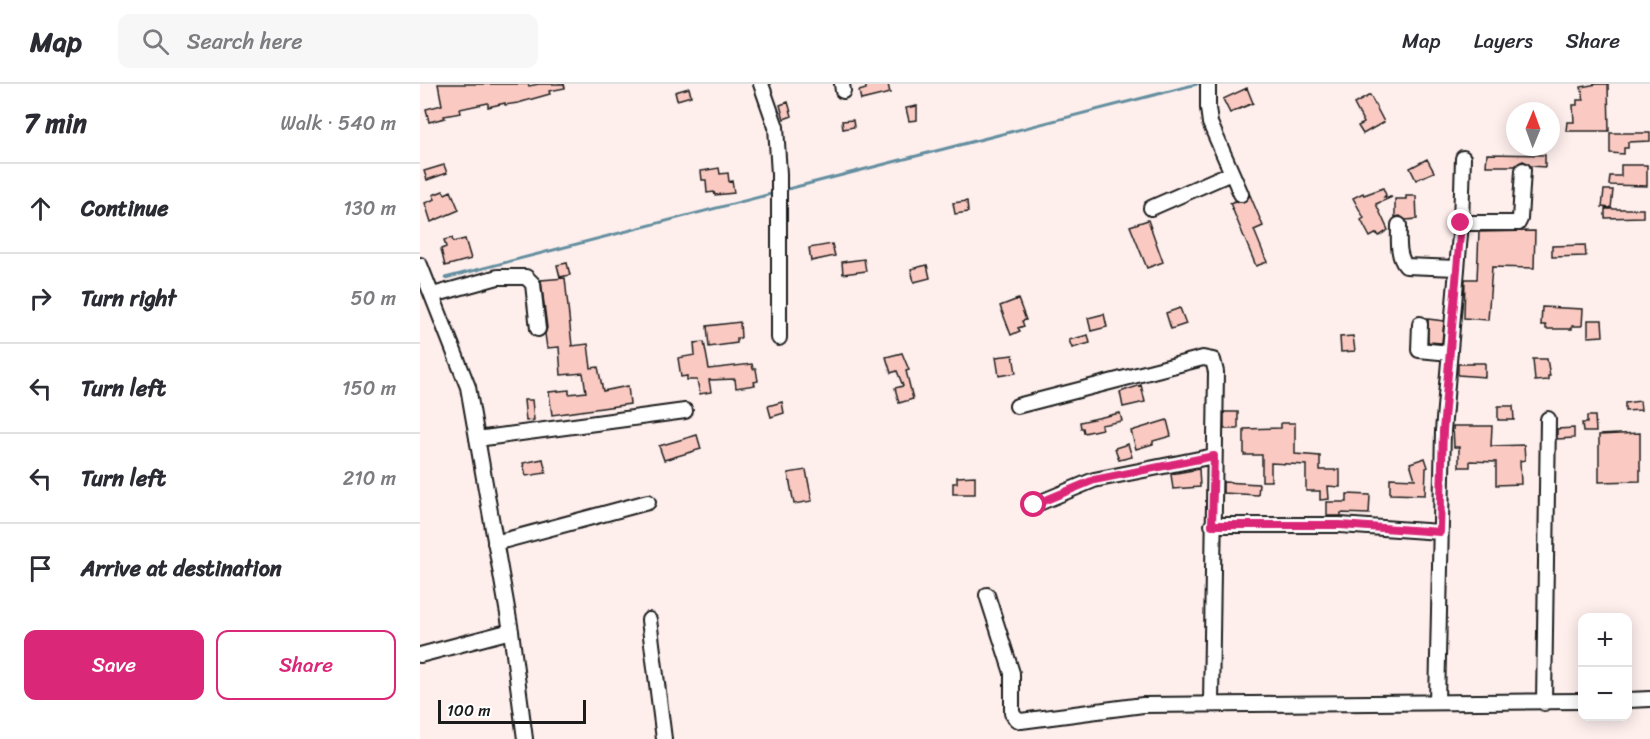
<!DOCTYPE html>
<meta charset="utf-8">
<style>
body{margin:0;font-family:Sriracha,sans-serif;background:#f7f7f7;color:#2b2b33}
.controls{position:absolute;right:18px;bottom:18px;display:grid;overflow:hidden;border-radius:12px;box-shadow:0 3px 15px #0003}
.controls button{width:54px;height:54px;display:grid;place-items:center;padding:0;border:0;border-bottom:2px solid #e1e1e2;background:#fff;color:#2b2b33;font:30px sans-serif}
.compass{position:absolute;left:1086px;top:18px;width:54px;height:54px;border-radius:50%;background:#fff;box-shadow:0 3px 15px #0003;rotate:1deg}
.scale{position:absolute;left:18px;bottom:15px;width:148px;box-sizing:border-box;padding-left:6px;border:3px solid #1c1c1c;border-top:0;font-size:16px;line-height:21px;white-space:nowrap;color:#1c1c1c;-webkit-text-stroke:4px #fff;paint-order:stroke}
.stop{position:absolute;width:18px;height:18px;margin:-14px;border:4px solid #db2777;border-radius:50%;background:#fff}
.stop.end{background:#db2777;border-color:#fff;box-shadow:0 2px 6px #0008}
.list{margin:0;padding:0;list-style:none}
h2{display:flex;justify-content:space-between;align-items:center;height:78px;margin:0;padding:0 24px;font-size:26px}
h2 small{font-size:20px;font-weight:400;color:#7c7c81}
.list li{display:grid;grid-template-columns:39px 1fr auto;gap:18px;align-items:center;box-sizing:border-box;height:90px;padding:0 24px;border-top:2px solid #e1e1e2}
.list b{display:block;font-size:22px;white-space:nowrap}
.list em{font-size:20px;font-style:normal;color:#7c7c81}
.actions{display:flex;gap:12px;padding:18px 24px}
.actions a{flex:1;padding:14px 0;border:2px solid #db2777;border-radius:12px;text-align:center;font-size:21px;color:#db2777}
.actions .main{background:#db2777;color:#fff}
.icon{flex:none;width:33px;height:33px;fill:none;stroke:currentColor;stroke-width:2;stroke-linecap:round;stroke-linejoin:round}
.map{position:relative;flex:none;width:1230px;height:655px;overflow:hidden}
header{display:flex;align-items:center;gap:36px;box-sizing:border-box;height:84px;padding:0 30px;background:#fff;border-bottom:2px solid #e1e1e2}
header strong{font-size:28px}
nav{display:flex;gap:33px;margin-inline-start:auto;font-size:21px}
.search{width:420px;height:54px;background:#f7f7f7;display:flex;align-items:center;gap:15px;box-sizing:border-box;padding:0 21px;border-radius:12px;color:#7c7c81;font-size:22px}
main{display:flex}
aside{flex:1;background:#fff}
.map>svg:first-child{display:block}
.lines{fill:none;stroke-linecap:round;stroke-linejoin:round}
.stream{stroke:#648e9f;stroke-width:3}
.building{fill:#facac2;stroke:#1c1c1c;stroke-width:1.5}
.minor-casing{stroke:#1c1c1c;stroke-width:18}
.minor{stroke:#fff;stroke-width:14}
.route{stroke:#db2777;stroke-width:8}
</style>
<header>
<strong>Map</strong>
<div class="search"><svg class="icon" aria-label="search" viewBox="0 0 24 24"><circle cx="10" cy="10" r="6"/><path d="M15 15l6 6"/></svg>Search here</div>
<nav><a>Map</a><a>Layers</a><a>Share</a></nav>
</header>
<main>
<aside>
<h2>7 min<small>Walk · 540 m</small></h2>
<ul class="list">
<li><svg class="icon" aria-label="ahead" viewBox="0 0 24 24"><path d="M12 20V5M6 11l6-6 6 6"/></svg><div><b>Continue</b></div><em>130 m</em></li>
<li><svg class="icon" aria-label="right" viewBox="0 0 24 24"><path d="M7 20v-9h11M14 6l5 5-5 5"/></svg><div><b>Turn right</b></div><em>50 m</em></li>
<li><svg class="icon" aria-label="left" viewBox="0 0 24 24"><path d="M17 20v-9H6M10 6l-5 5 5 5"/></svg><div><b>Turn left</b></div><em>150 m</em></li>
<li><svg class="icon" aria-label="left" viewBox="0 0 24 24"><path d="M17 20v-9H6M10 6l-5 5 5 5"/></svg><div><b>Turn left</b></div><em>210 m</em></li>
<li><svg class="icon" aria-label="arrive" viewBox="0 0 24 24"><path d="M6 21V4h12l-3 4 3 4H6"/></svg><div><b>Arrive at destination</b></div></li>
</ul>
<div class="actions"><a class="main">Save</a><a>Share</a></div>
</aside>
<div class="map">
<svg width="1230" height="655" viewBox="0 0 1230 655">
<rect width="100%" height="100%" fill="#feefed"/>
<filter id="ink" filterUnits="userSpaceOnUse"><feTurbulence type="fractalNoise" baseFrequency=".0167" numOctaves="2"/><feDisplacementMap in="SourceGraphic" scale="12" xChannelSelector="R" yChannelSelector="G"/><feConvolveMatrix kernelMatrix="1 2 1 2 8 2 1 2 1" color-interpolation-filters="sRGB"/></filter>
<g filter="url(#ink)">
<g class="lines">
<path class="stream" d="M364,106L777,0
M25,194L355,109"/>
</g>
<path class="building" d="M18,0H108L109,2L119,0H144L145,4L129,7L130,10L98,19L85,21V19L68,23V19L40,25L41,29L24,32L25,34L9,38L6,25L22,21Z
M446,0H468L470,9L441,16L439,7L446,5Z
M1177,0H1188L1189,47H1146L1147,38H1154L1153,21H1157V16H1164L1161,3Z
M269,4L271,12L257,16L255,8Z
M827,4L833,19L810,29L803,15Z
M950,11L964,38L943,50L938,42L944,39L934,20Z
M368,18L372,32L364,35L360,21Z
M497,22V36L489,37L486,24Z
M433,36L434,43L423,45L422,37Z
M1190,49H1230V57L1208,58V64H1204V70L1190,69Z
M1067,70L1125,71V83L1111,82L1103,77L1095,82H1066Z
M1007,75L1014,88L996,96L990,84Z
M24,81L27,89L7,96L4,87Z
M1201,81H1227V102L1189,101L1190,92H1201Z
M299,84L300,90L308,89L309,98L312,97L314,109L295,111L294,108L287,109L286,96H282L281,87Z
M963,104L966,111L964,113H972L956,120L968,146L959,152L957,149L950,153L941,136L944,134L933,114L943,109L944,111Z
M1184,106H1193L1191,124L1182,123Z
M23,107L25,110L31,107L39,126L11,138L5,119L15,115L13,111Z
M830,111L843,142L834,146L847,178L836,182L810,119L815,117L824,118Z
M986,112H996L997,135L986,136L980,132L975,133V115H986Z
M547,117L548,128L535,130L533,119Z
M1185,125H1223V133L1185,134Z
M728,136L743,178L727,184L710,142Z
M1115,147L1114,184L1072,183L1068,236L1044,234L1045,195H1057L1059,148Z
M32,154L33,158L45,155L51,175L25,182L21,165L26,163L24,156Z
M412,160L415,172L391,177L389,164Z
M1165,161L1166,172L1132,173V162Z
M444,175L446,187L423,190L422,178Z
M147,179L150,191L140,193L137,181Z
M507,181L510,194L494,198L491,185Z
M145,194L152,262L168,260L171,284L178,283L183,307L208,302L210,320L132,331L129,308L149,306V310L166,308L163,289L141,291L139,263L127,264L125,250L127,244L121,196Z
M598,215L606,236L602,237L604,242L598,244L600,247L591,251L580,222Z
M1122,223L1163,225L1162,242H1152V245H1126V241H1121Z
M760,224L766,240L751,245L746,229Z
M684,230L687,243L671,247L668,234Z
M1008,235L1024,237L1022,259L1008,258Z
M1168,236H1182L1183,252L1168,253Z
M320,238L321,254H317V259L289,263L287,242Z
M668,251L670,259L652,264L649,256Z
M933,252L935,267L921,268L920,253Z
M284,258L289,285L332,280L333,285H336L338,297L334,298L335,301L316,304L315,295L289,296L291,308L280,310L277,296H267V292L261,293L258,274L275,271L274,259Z
M482,269L489,286L486,287L493,315L479,319L475,304L483,302L477,287L471,289L466,273Z
M593,271L596,289L579,292L576,273Z
M1113,275H1127L1130,292H1128V296L1115,297Z
M1053,279H1065V293L1038,291V280H1053Z
M721,301L725,318L703,323L700,308Z
M104,316H112L114,336L106,337Z
M1220,317L1221,326L1205,327V319Z
M362,318L364,329L351,333L348,322Z
M1078,322H1093L1094,336H1078Z
M804,328H818V345H804Z
M700,329L702,337L681,341L682,345L664,349L663,344H661L660,338Z
M1167,332H1175L1176,348H1163L1162,339H1167Z
M747,336L751,352L733,357V360L716,365L711,347Z
M861,339H875V370L900,372V386H920V403L908,402L909,415L900,416V407H886V381L851,379V397H842V371H824V345L861,344Z
M1033,342H1072L1071,362L1104,361L1105,376L1100,377L1101,400L1076,401V378L1050,377V383H1039V363H1034Z
M1154,344V354L1137,355V345Z
M1220,349V397L1179,398V351Z
M277,351L281,365L244,376L239,362Z
M708,360L712,373L699,376L695,364Z
M1005,374L1008,383L1006,384L1005,411L970,410V394L995,395L990,379Z
M123,375L126,389L106,392L103,379Z
M779,385L780,403L753,405L751,390Z
M386,386L392,417L374,420L368,389Z
M555,392V410H533V399H537V393Z
M803,398L839,400L838,411L803,409Z
M927,410L950,411L949,430L921,429V432H907V418H927Z"/>
<g class="lines">
<defs>
<path id="minor" d="M341,0L356,43L359,90V254
M422,0L423,7
M788,0V24L790,39L821,110
M731,124L811,89
M1041,139H1098L1100,135L1103,86
M979,141C979,155 977,172 986,182L1037,184
M0,181L48,303L91,547L105,655
M13,211L78,193H106L113,200L118,245
M1000,240L999,266L1030,269
M597,322L783,274L793,276L796,288L791,619
M57,355L265,327
M614,421L674,396L794,372
M792,441H920L1020,448
M75,459L228,418
M567,511L592,589V629L596,635L601,637L723,621L1162,617
M229,536L244,655
M0,571L91,547
M1208,616L1230,615
M1017,618L1023,347L1041,139L1043,74
M1124,619L1128,335"/>
</defs>
<use href="#minor" class="minor-casing"/>
<use href="#minor" class="minor"/>
</g>
</g>
<g class="lines" filter="url(#ink)">
<path class="route" d="M614,421L674,396L794,372L792,441H920L1020,448L1023,347L1041,139"/>
</g>
</svg>
<div class="controls">
<button>+</button>
<button>−</button>
</div>
<svg class="compass" viewBox="-18 -18 36 36"><path d="M0-13l5 13h-10z" fill="#e53935"/><path d="M0 13l5-13h-10z" fill="#7c7c81"/></svg>
<div class="scale">100 m</div>
<div class="stop" style="left:614px;top:421px"></div>
<div class="stop end" style="left:1041px;top:139px"></div>
</div>
</main>
